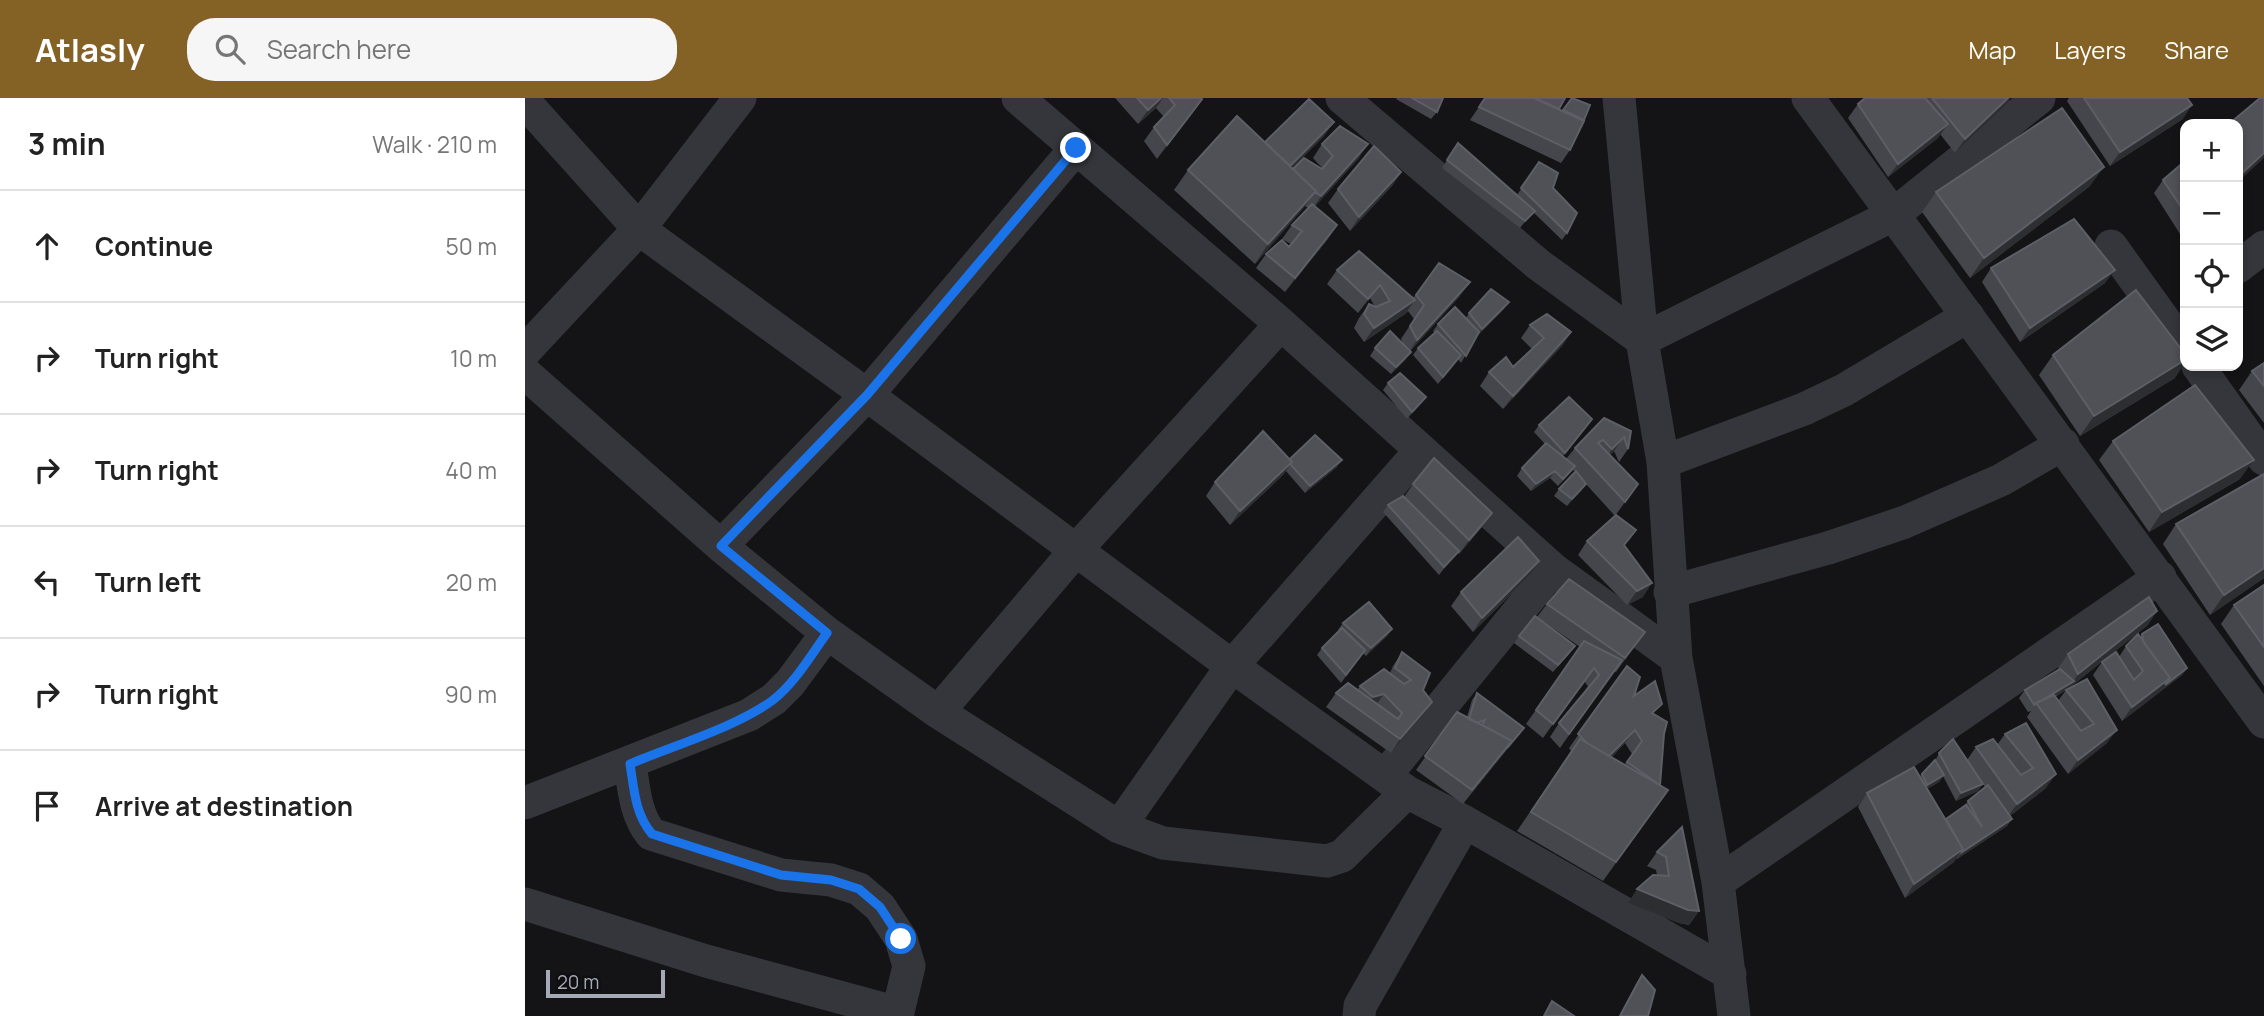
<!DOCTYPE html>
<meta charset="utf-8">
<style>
body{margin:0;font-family:Manrope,sans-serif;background:#f6f6f6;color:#222}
.controls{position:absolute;right:21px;top:21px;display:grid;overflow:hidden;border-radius:14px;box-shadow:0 4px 10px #0003}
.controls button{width:63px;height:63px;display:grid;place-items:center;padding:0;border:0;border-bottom:2px solid #e0e0e0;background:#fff;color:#222;font:35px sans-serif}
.scale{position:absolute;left:21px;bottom:18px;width:119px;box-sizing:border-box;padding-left:7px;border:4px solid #a5aab7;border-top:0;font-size:19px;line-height:24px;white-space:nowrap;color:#a5aab7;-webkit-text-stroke:5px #0f0f11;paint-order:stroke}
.stop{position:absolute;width:21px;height:21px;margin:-16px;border:5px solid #1a73e8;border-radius:50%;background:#fff}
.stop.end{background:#1a73e8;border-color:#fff;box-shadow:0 2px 7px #0008}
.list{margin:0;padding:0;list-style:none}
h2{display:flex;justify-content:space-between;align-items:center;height:91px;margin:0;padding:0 28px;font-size:30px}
h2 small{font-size:23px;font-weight:400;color:#767676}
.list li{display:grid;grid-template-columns:46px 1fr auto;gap:21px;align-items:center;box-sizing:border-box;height:112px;padding:0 28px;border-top:2px solid #e0e0e0}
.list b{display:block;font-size:26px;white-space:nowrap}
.list em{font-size:23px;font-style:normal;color:#767676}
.icon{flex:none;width:38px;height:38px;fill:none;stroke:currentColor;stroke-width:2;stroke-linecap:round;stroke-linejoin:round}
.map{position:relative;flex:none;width:1739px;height:918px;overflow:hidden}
header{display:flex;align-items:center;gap:42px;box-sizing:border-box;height:98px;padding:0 35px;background:#846124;color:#fff}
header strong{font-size:33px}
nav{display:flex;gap:38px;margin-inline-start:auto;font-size:24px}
.search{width:490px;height:63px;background:#f6f6f6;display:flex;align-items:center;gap:18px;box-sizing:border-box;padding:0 24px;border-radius:28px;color:#767676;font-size:26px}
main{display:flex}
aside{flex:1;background:#fff}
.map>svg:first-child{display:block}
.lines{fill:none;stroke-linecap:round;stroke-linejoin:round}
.minor{stroke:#34363b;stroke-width:33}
.wall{fill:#45464b;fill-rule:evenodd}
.shaded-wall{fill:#2d2e31}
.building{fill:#505157;stroke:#5d5f66;stroke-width:2}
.route{stroke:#1a73e8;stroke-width:9}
</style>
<header>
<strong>Atlasly</strong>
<div class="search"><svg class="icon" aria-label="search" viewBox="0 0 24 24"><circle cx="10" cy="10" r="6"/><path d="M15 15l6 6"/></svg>Search here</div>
<nav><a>Map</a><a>Layers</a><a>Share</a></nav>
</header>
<main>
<aside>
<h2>3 min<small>Walk · 210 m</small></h2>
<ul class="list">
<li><svg class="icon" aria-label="ahead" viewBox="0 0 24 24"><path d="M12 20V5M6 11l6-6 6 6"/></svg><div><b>Continue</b></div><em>50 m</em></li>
<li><svg class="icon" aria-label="right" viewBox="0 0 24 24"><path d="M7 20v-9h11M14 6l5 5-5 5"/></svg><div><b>Turn right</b></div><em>10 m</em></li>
<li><svg class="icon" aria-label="right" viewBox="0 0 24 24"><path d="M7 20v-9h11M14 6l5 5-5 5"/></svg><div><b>Turn right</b></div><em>40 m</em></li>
<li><svg class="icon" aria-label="left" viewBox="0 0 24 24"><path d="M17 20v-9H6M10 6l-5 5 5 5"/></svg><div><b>Turn left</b></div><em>20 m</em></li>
<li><svg class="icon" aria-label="right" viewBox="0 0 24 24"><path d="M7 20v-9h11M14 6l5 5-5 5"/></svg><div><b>Turn right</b></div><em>90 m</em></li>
<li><svg class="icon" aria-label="arrive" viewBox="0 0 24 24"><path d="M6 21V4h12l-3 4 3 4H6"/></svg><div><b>Arrive at destination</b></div></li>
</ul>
</aside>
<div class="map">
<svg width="1739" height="918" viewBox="0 0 1739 918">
<rect width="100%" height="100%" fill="#141416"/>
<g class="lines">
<path class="minor" d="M493,0L756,226L1028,471L1151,560
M817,0L1014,167L1117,242L1368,117L1514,0
M1094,0L1117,242L1138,364L1151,560L1193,784L1209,918
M1283,0L1739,624
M0,4L114,131L342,297L707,568L882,694L940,724L1205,876
M1586,148L1660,251
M1713,169L1739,149
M0,253L114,131L215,0
M1673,268L1739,361
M0,275L196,448L302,535L413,614L594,729L638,745L802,763L817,758L882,694
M1138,364L1279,311L1319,292L1443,218
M196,448L342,297L551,50
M1145,494L1303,450L1380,424L1476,382L1538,346
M413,614L551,452L756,226
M105,666C109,691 110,716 126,736L256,777L306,782L334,791L355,809L376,841L384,868L372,918
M860,678L1028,471
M0,705L224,617L249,601L265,585L302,535
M594,729L707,568L896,352
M1193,784L1635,479
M0,806L181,863L373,915
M834,918L835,908L940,724"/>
</g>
<path class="wall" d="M590,0H676L677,1L632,61L619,43L629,29L639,19L631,10L613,26Z
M872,0H918L912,14L906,21L871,1Z
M960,0L1034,11L1045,52L1036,65L945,22Z
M1340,0H1485L1481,7L1430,55L1415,36L1413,40L1363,79L1323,20L1333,6Z
M1544,0H1662L1658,21L1585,68L1542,3Z
M799,38L767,70L797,71H798L788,60L797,46L834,60L790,108L812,127L803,141L760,194L731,170L741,156L764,149L766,146L757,141L767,127L783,110L780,108L730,166L649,92L663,72L740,44Z
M933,45L992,97L1014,64L1028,90L1042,135L1037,142L1008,114L995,130L917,70Z
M1660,63V131L1655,136L1629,95L1638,82Z
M876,74L867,88L825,133L803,105L813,91Z
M1565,88L1445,180L1397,114L1411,94Z
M834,153L888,200L914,165L935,198L885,253L881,261L866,276L845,258L850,250L878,246L876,241L889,221L883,213L880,216L839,244L829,230L834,220L844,206L850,209L845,200L833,215L802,186L812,172Z
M1466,170L1580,185L1495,244L1457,184Z
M979,211L952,238L936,265L933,261L913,286L888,257L893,250L910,235L908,233L913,226L941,220L944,215Z
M1005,227L1046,234L1037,248L978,311L955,288L964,274L988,269L1007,251L996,240Z
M1528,257L1650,280L1555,338L1514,277Z
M1739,265V325L1714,292L1727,273Z
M863,285L901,299L882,321L858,292Z
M1067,321L1038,358L1041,361L1050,350L1106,333L1103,351L1094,364L1089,353L1085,357L1113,386L1090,418L1061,386L1042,408L1029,398L1034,391L1050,374L1048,372L1033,388L1025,380L1006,393L992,378L997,370L1020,346L1009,334L1014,327Z
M1588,343L1715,381L1624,434L1574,362Z
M765,361L812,369L780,395L761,373L758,377L705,427L681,398L690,384Z
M888,386L957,429L934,456L932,454L914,477L858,414L863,407L879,399Z
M1651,426L1739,480L1685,517L1638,446Z
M1062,443L1100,448L1118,499L1102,507L1053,457Z
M1005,477L948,534L926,508L936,494Z
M1739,487V588L1696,526L1709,507Z
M1022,506L1120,534L1091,574L1089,573L1035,650L1025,639L1034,625L1064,590L1059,583L1018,640L1001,626L1055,549L1012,519Z
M818,525L867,531L862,538L841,558L838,555L816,585L792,557L797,550L814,533L813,532Z
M1623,527L1544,590L1530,599L1533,603L1541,592L1562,581L1582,645L1543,676L1502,619L1506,613L1503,614L1494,600L1500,592L1534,571L1533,570L1543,556Z
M1617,536L1662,570L1657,577L1597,623L1568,577L1577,564L1594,559L1601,548L1615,539Z
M994,538L1045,555L1028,574L989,545Z
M877,554L898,592L897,618L866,655L801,609L811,595L832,592L835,588L865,575L868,568Z
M1102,568L1109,598L1130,617L1139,636L1135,687L1143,692L1078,783L992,733L1046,653L1044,650ZM1100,645L1107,656L1099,667L1087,659Z
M952,595L999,630L938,706L891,672L932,614L942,619L947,602Z
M1501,625L1521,690L1485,718L1487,721L1482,728L1432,761L1431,760L1429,764L1380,800L1333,709L1342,695L1395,678L1410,663L1414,655L1442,662L1451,649L1472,647L1480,636ZM1418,678L1431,703L1453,693L1457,684L1460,689L1443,703L1438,709L1421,721L1402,691L1414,684Z
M1157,729L1174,813L1164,827L1154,825L1103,805L1132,777L1131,772L1122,768L1132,754Z
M1117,877L1123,918H1094L1112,884Z"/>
<path class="shaded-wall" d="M636,0H638L631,10L613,26L623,12Z
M1483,0H1485L1481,7L1430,55L1440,41Z
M677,1L668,15L632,61L642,47Z
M1667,7L1658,21L1585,68L1595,54Z
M809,24L799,38L750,87L760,73Z
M1423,26L1413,40L1363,79L1373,66Z
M843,46L834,60L787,112L796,98Z
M1739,55V60L1713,84V79Z
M1579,69L1565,88L1445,180L1459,160Z
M876,74L867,88L825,133L834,119Z
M791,93L777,112L730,166L743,146Z
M812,127L803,141L760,194L770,180Z
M1590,172L1580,185L1495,244L1505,230Z
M945,184L935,198L883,256L892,242Z
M855,187L845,200L833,215L843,201Z
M890,202L880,216L839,244L849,230Z
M984,204L979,211L952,238L957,231Z
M1046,234L1037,248L978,311L988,298Z
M886,254L881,261L866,276L871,269Z
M1660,262V265L1650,280L1555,338L1569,318Z
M1099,339L1089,353L1078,365L1087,351Z
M817,362L812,369L780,395L785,388Z
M1729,362L1715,381L1624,434L1637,414Z
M767,364L758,377L705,427L715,413Z
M1030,373L1025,380L1006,393L1011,386Z
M1061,386L1056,393L1042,408L1047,401Z
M967,415L957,429L934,456L944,442Z
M1014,463L1005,477L948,534L957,520Z
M1739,470V480L1685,517L1699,497Z
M1127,485L1118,499L1102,507L1112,493Z
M1632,513L1623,527L1544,590L1513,608L1511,606L1549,583L1553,576Z
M867,531L862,538L841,558L846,550Z
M1662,570L1657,577L1597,623L1607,609L1645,580Z
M859,596L849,610L839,613L848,599Z
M907,604L897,618L866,655L875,641Z
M999,630L994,637L938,706L987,643Z
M1110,632L1100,645L1069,677L1079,663Z
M1592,632L1582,645L1543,676L1553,662Z
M1531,676L1521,690L1482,720L1492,706Z
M1419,677L1414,684L1396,694L1402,687Z
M1458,686L1453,693L1431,703L1436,695Z
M1487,721L1482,728L1432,761L1437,754Z
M1438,751L1429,764L1380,800L1389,786Z
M1112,791L1174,813L1164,827L1154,825L1103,805Z"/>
<path class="building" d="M612,0H636L623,12Z
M644,0H676L677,1L642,47L629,29L650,7Z
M887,0H918L912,14Z
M960,0H1009L1059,23L1045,52L954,9Z
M1010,0H1040L1034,11Z
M1047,0L1065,7L1059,22L1038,12Z
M1340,0H1400L1423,26L1373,66L1333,6Z
M1407,0H1483L1440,41Z
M1559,0H1662L1667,7L1595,54Z
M1735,0H1739V55L1713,79V26H1704Z
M784,1L809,24L765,68L740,44Z
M1537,10L1579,69L1459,160L1411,94Z
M712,18L791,93L743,146L663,72Z
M815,28L843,46L796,98L790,94L791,93L768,71L779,60L797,71L808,58L797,46Z
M933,45L1010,113L1000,123L922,62Z
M849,48L876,74L834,119L813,91Z
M1660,63V115L1638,82Z
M1014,64L1033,75L1028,90L1052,115L1042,135L996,90Z
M787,106L812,127L770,180L741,156L757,142L764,149L777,133L767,127Z
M1549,121L1590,172L1505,230L1466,170Z
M834,153L890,202L849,230L839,216L844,206L851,209L865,203L855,187L843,201L812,172Z
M914,165L945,184L892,242L885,228L899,207L891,197Z
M966,191L984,204L957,231L944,215Z
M1611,192L1660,256V262L1569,318L1528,257Z
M930,209L954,234L941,258L913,226Z
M1022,216L1046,234L988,298L964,274L981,259L988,269L1019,240L1005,227Z
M865,233L886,254L871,269L850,250Z
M912,233L936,257L918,279L893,250Z
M1739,265V288L1727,273Z
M875,275L901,299L887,314L863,285Z
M1670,287L1729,362L1637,414L1588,343Z
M1044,299L1067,321L1040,355L1014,327Z
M1079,320L1106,333L1103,351L1099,339L1087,351L1078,342L1073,345L1113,386L1100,404L1050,350Z
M738,333L767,364L715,413L690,384Z
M790,337L817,362L785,388L765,366L767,364L765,361Z
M1021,345L1050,368L1038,381L1030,373L1011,386L997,370Z
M909,360L967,415L944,442L888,386Z
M1051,373L1061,386L1047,401L1034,391Z
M1739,376V470L1699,497L1651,426Z
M878,398L934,453L919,469L863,407Z
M1091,417L1111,432L1099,447L1127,485L1112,493L1062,443Z
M993,439L1014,463L957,520L936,494Z
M1044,481L1120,534L1100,560L1022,506Z
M1739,487V549L1709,507Z
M1624,499L1632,513L1553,576L1543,556Z
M844,504L867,531L846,550L818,525Z
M1010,518L1050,548L1033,567L994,538Z
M1633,526L1662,570L1640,587L1645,580L1619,545L1617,536Z
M817,530L840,552L821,577L797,550Z
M1613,536L1645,580L1607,609L1577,564L1591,554L1609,582L1618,573L1601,548Z
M1059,543L1097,562L1044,636L1034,625L1074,577L1069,570L1028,626L1011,612Z
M877,554L905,575L898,592L907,604L875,641L811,595L823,585L873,621L877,615L859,596L848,599L835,588L859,571L879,586L886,582L870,570Z
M1102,568L1115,579L1109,598L1130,583L1137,606L1127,615L1142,624L1139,636L1135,687L1102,664L1117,643L1110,632L1084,658L1062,645L1053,636Z
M1535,571L1549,583L1509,607L1500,592Z
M1562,581L1592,632L1553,662L1511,605L1529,597L1556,633L1569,626L1541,592Z
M952,595L999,630L982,650L987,643L957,627L960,622L952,625L944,621Z
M932,614L987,643L947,692L900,658Z
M1501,625L1531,676L1492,706L1451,649L1468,641L1496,677L1508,670L1480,636Z
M1055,641L1143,692L1091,764L1006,714Z
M1428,641L1458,686L1436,695L1414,655Z
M1410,662L1419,677L1402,687L1397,676Z
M1389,669L1438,751L1389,786L1342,695Z
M1463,687L1487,721L1437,754L1438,751L1421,721L1441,707L1457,729L1443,703Z
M1157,729L1174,813L1163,812L1112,791L1128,777L1144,778L1141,759L1132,754Z
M1117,877L1130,892L1123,918H1095Z
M1027,903L1049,918H1019Z"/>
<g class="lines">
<path class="route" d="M376,841L355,809L334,791L306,782L256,777L127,736C110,716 109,691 105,666C147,648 212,629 248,602C270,585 286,557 302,535L196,448L342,297L551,50"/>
</g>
</svg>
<div class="controls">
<button>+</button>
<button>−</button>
<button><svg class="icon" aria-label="locate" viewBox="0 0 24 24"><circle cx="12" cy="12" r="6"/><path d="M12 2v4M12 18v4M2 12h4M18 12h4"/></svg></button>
<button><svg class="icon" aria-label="layers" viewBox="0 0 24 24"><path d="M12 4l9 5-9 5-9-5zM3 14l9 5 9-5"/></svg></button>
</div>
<div class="scale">20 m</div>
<div class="stop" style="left:376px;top:841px"></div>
<div class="stop end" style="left:551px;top:50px"></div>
</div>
</main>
